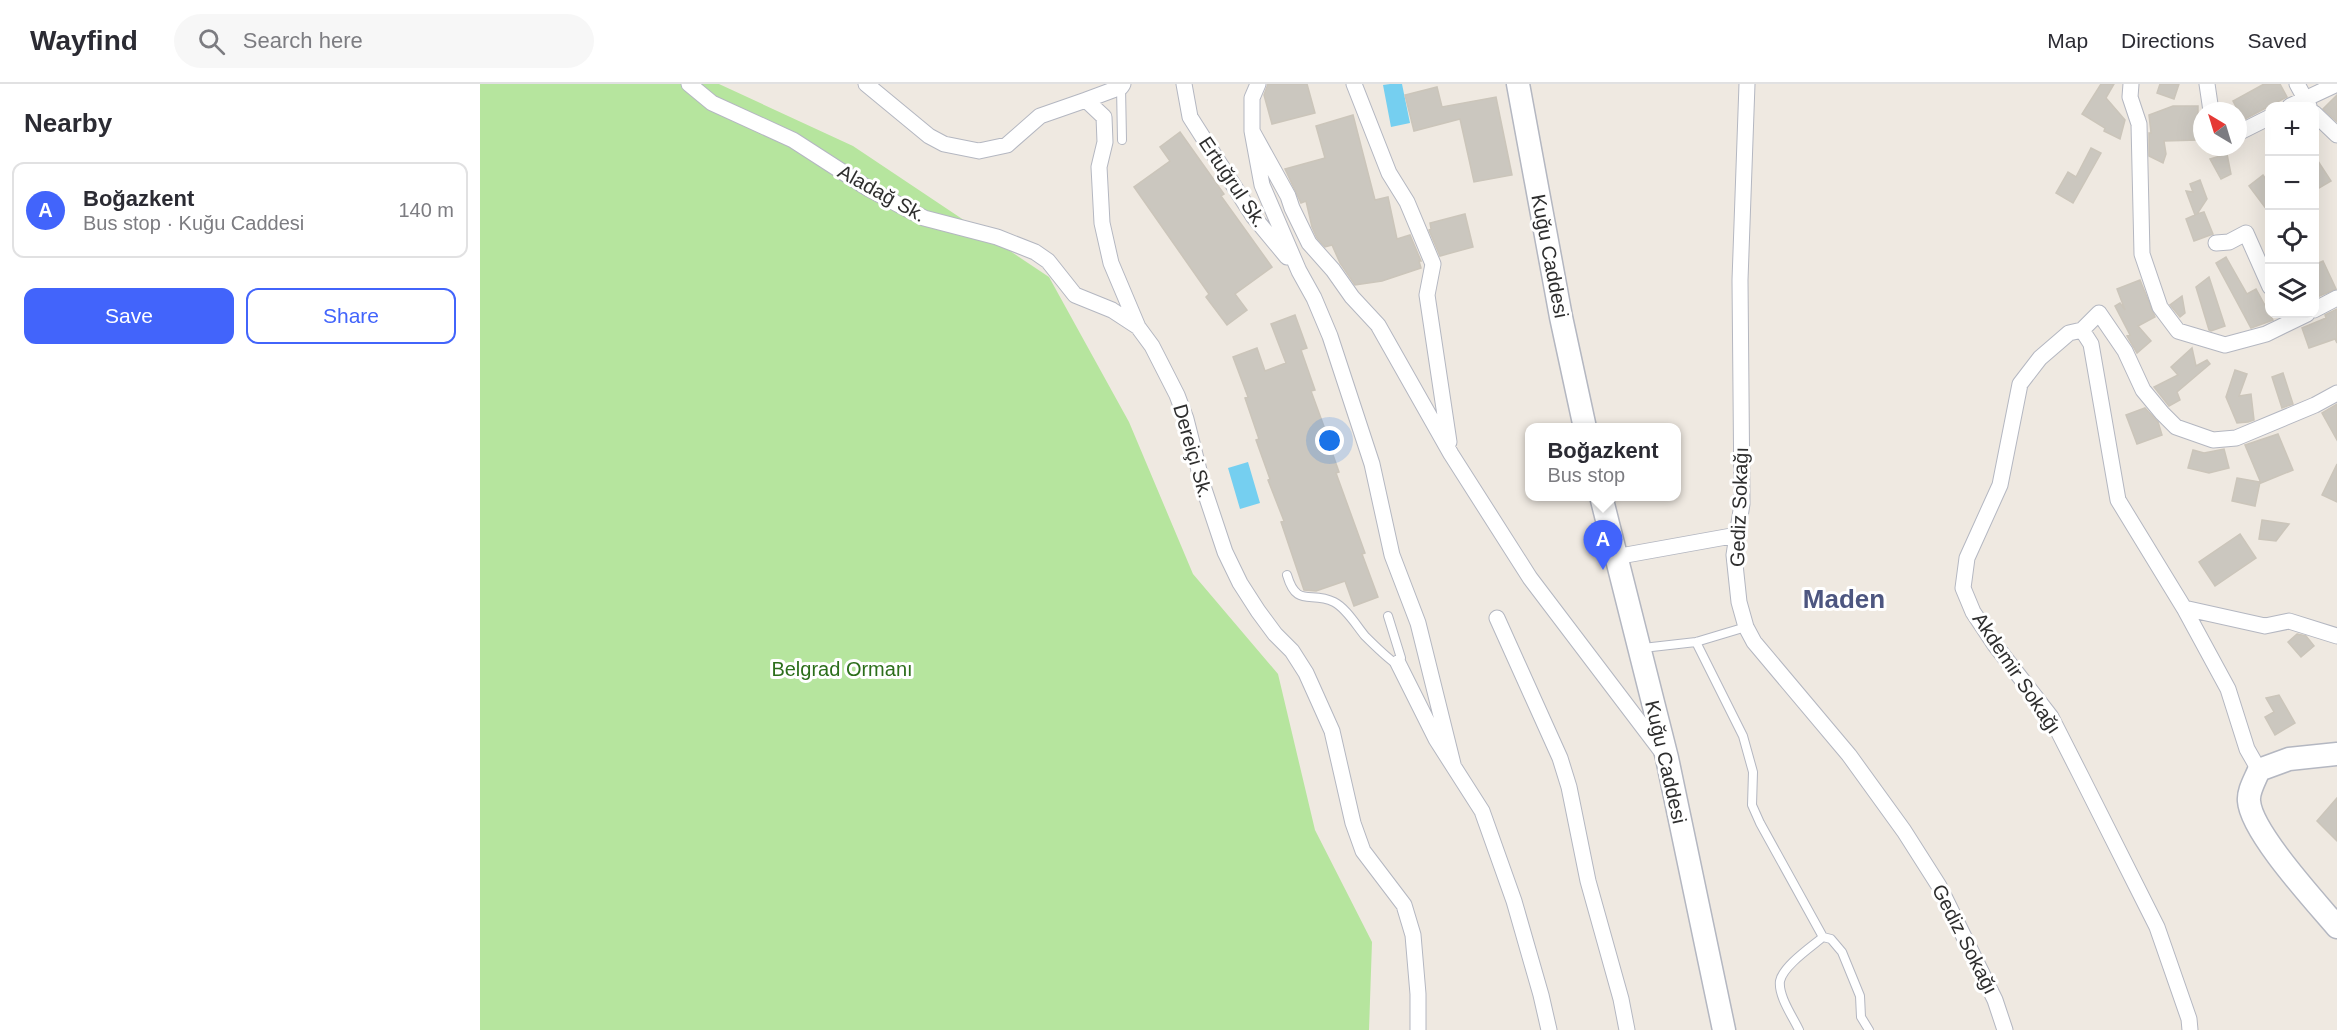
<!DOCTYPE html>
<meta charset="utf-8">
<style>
body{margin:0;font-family:Arial,sans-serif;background:#f7f7f7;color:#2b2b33}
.controls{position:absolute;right:18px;top:18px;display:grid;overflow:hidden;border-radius:12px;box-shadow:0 6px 24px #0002}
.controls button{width:54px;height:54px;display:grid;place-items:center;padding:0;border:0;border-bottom:2px solid #e1e1e2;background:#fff;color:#2b2b33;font:30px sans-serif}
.compass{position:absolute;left:1713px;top:18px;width:54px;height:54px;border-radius:50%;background:#fff;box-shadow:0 6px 24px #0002;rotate:322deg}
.you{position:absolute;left:850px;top:357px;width:21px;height:21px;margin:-15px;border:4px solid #fff;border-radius:50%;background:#1a73e8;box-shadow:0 0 0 9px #1a73e833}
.badge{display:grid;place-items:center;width:39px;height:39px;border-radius:50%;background:#4264fb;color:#fff;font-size:20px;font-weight:700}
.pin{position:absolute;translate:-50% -50px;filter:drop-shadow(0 2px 3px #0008)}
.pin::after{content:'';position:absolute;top:32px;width:21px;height:18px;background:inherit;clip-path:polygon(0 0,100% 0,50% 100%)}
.popup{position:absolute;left:1045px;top:339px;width:156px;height:78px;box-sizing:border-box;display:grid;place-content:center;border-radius:12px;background:#fff;filter:drop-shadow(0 2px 4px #0005);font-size:20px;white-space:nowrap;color:#7c7c81}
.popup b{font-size:22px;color:#2b2b33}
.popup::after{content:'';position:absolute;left:50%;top:100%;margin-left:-12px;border:12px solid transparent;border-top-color:#fff}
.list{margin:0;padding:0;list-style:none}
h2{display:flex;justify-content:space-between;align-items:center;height:78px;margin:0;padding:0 24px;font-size:26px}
h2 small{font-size:20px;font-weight:400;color:#7c7c81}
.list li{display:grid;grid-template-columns:39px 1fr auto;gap:18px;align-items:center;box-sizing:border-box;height:96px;margin:0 12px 12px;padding:0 12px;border:2px solid #e1e1e2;border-radius:12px}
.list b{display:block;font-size:22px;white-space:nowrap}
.list p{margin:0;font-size:20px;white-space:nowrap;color:#7c7c81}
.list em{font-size:20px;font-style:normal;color:#7c7c81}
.actions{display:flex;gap:12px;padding:18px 24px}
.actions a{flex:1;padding:14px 0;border:2px solid #4264fb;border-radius:12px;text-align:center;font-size:21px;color:#4264fb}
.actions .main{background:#4264fb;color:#fff}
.icon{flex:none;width:33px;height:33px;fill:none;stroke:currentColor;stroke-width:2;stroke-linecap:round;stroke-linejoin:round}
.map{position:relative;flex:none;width:1857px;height:946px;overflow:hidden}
header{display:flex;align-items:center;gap:36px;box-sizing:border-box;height:84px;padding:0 30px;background:#fff;border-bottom:2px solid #e1e1e2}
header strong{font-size:28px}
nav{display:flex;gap:33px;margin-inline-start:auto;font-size:21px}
.search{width:420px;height:54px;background:#f7f7f7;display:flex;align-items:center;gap:15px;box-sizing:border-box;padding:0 21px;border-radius:33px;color:#7c7c81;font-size:22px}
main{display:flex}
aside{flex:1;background:#fff}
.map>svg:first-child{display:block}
.green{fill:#b6e59e}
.water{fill:#75cff0}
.building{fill:#cbc7bf;stroke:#cbc5ba;stroke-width:1.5}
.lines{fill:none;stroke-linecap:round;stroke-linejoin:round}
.lane-casing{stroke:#b4b7c1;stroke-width:10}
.street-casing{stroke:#b4b7c1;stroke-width:17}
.secondary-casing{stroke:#b4b7c1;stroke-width:25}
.lane{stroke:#fff;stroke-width:8}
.street{stroke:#fff;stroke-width:15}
.secondary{stroke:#fff;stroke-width:22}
.labels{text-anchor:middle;stroke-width:6;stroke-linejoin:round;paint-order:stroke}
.street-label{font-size:20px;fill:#2e2e2e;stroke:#fff}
.park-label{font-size:20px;fill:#2c6e1b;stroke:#fff}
.district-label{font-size:26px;font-weight:bold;fill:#4d5680;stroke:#fff}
</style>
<header>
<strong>Wayfind</strong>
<div class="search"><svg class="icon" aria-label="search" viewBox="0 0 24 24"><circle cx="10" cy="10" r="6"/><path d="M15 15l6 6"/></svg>Search here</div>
<nav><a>Map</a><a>Directions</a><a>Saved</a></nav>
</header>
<main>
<aside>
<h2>Nearby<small></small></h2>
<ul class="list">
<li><span class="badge">A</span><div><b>Boğazkent</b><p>Bus stop · Kuğu Caddesi</p></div><em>140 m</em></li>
</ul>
<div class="actions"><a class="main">Save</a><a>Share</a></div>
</aside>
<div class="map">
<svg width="1857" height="946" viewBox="0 0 1857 946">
<rect width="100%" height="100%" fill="#efe9e1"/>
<path class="green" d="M0,0H239L373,62L569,193L649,338L713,490L798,590L835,746L892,858L889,946H0Z"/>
<path class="water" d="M910,0H922L930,39L911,43L903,1Z
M768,378L780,419L760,425L748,384Z"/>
<path class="building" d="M788,0H827L835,29L792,40L784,11Z
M1621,0H1634L1626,14L1645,36L1640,55L1624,47L1625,44L1602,30Z
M1680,0H1699L1694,15L1677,9Z
M1784,0H1800L1807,13L1763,36L1753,17Z
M957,3L962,23L1016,13L1032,91L994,98L980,35L934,47L925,11Z
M1857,11V38L1843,25Z
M1693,22H1718V56L1684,57L1686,70L1683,79L1669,72V49H1671L1669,31Z
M873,31L895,116L908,113L917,155L930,151L941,177H939L941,184L902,197L875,201L860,179L852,161L845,163L837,154L832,143L826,117L821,119L805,85L845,74L836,42Z
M700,48L744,110L741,112L792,183L755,210L767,226L747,241L726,213L729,210L654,103L690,77L680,63Z
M1611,64L1621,69L1593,119L1576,109L1588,88L1596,93Z
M1747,70L1751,90L1741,95L1730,75Z
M1834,71L1851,97L1834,107Z
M1783,91L1790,101V130L1769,102Z
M1720,96L1727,115L1717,130L1724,128L1733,150L1714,157L1706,135L1715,131L1706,107L1713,108L1710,100Z
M985,130L993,163L960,172L949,146L951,145L950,139Z
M1746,173L1767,210L1776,205L1793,236L1771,244L1736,179Z
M1843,177L1856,205L1837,213L1834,207V181Z
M1729,193L1745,242L1731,247L1729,246L1716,203Z
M1660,196L1675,233L1658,242L1671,257L1657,269L1647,252L1650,251L1635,222L1640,219L1645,226L1637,205Z
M1702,212L1705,229L1700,233L1690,221Z
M1857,225V259L1855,255L1829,264L1822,244L1846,234L1845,231Z
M815,231L827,264L821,266L835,306L831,307L846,348H845L859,388L856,389L885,469L882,470L898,513L874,522L865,497L836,507L824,506L801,438L804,437L788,396L790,395L776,356L779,355L765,314L768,313L753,273L777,264L785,287L806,279L791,240Z
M1712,264L1716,282L1727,276L1730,280L1697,308L1700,316L1689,322L1674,303L1698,291L1691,283Z
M1755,286L1767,290L1759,312L1771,310L1774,336L1768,338L1757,339L1746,313Z
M1803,289L1813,320L1802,324L1792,293Z
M1857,320V356L1842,329Z
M1665,324L1678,338L1682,351L1657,360L1646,331Z
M1798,350L1813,386L1781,399L1765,361Z
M1744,365L1749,384L1729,389L1708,384L1713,366L1724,369Z
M1857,380V418L1842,411Z
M1757,394L1780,398L1775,422L1752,417Z
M1782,436L1809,440L1796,457L1779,455Z
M1760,450L1776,474L1735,502L1719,478Z
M1817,550L1826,552L1834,562L1821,573L1808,558Z
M1799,611L1815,639L1795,651L1785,633L1794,628L1786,614Z
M1857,714V757L1837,737Z"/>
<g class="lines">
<defs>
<path id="lane" d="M641,3L642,56
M807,491C817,525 831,506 854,518C866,524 876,541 885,552C895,562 905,572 916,580L921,574L908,532
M1216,558L1263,652L1273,688L1272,721L1280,739L1343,853
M1163,564L1216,558L1266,543
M1319,946C1313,933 1298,912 1300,897C1303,882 1331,863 1343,853L1351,855L1362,868L1380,912L1381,933L1389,946"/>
<path id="street" d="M209,0L232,19L313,56L389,105L444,134L517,153L555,168L568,177L595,211L632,226L658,243
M386,0L449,52L464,60L499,67L527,61L560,32L606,16L624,33L625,58L619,83L622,139L631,179L658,243L672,262L697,311L706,335L723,402L745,468L760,499L778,527L795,550L812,567L826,589L852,647L873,739L883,767L924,821L933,851L938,910V946
M704,0L710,33L773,132L807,173
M778,0L772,14V47L782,101L819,187L834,214L850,252L892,380L912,471L938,539L973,680
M874,0L909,89L927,118L953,180L947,211L969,358
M1267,0L1260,196L1262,420L1254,471L1259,518L1266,543L1274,558L1369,671L1424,747L1459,802L1515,916L1525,946
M1651,0L1650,13L1659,40L1662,170L1680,223L1698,247L1745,261L1786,250L1827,230
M1727,0L1731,27
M1817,0L1829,22
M606,16L641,3L643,0
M1810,22L1857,0
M1834,29L1857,51
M772,47L808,112L812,124L829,159L853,186L872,213L898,241L971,370L1050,494L1182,668
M1758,49L1790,33
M1736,159L1749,158L1766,149L1790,203
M1834,226L1857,214
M1602,246L1589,249L1560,274L1540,300L1520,401L1487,474L1483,504L1493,528L1515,561L1571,633L1601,692L1677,843L1709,935L1710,946
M1602,246L1611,260L1638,416L1704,524L1748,605L1767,665L1779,686
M1602,246L1619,229L1645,267L1663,306L1682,329L1696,343L1733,356L1756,354L1835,321L1857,309
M1135,473L1257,451
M1704,524L1785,542L1809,537L1857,552
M1017,534L1080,674L1089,703L1108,797L1141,915L1147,946
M918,579L956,655L1002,727L1034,817L1061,911L1069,946"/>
<path id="secondary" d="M1038,0L1081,233L1105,344
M1121,412L1187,674L1244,946
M1857,670L1809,675L1779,686C1775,696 1768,707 1769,717C1771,748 1836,818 1857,843"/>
</defs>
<use href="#lane" class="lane-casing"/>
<use href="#street" class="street-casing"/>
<use href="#secondary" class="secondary-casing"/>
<use href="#lane" class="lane"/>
<use href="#street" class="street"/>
<use href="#secondary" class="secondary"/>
</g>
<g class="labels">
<g class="street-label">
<text transform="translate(753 98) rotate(56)" y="7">Ertuğrul Sk.</text>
<text transform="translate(402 109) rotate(29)" y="7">Aladağ Sk.</text>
<text transform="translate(1070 172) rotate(79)" y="7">Kuğu Caddesi</text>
<text transform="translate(713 367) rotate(74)" y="7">Dereiçi Sk.</text>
<text transform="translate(1259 423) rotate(-88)" y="7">Gediz Sokağı</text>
<text transform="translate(1537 589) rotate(56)" y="7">Akdemir Sokağı</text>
<text transform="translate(1186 678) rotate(77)" y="7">Kuğu Caddesi</text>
<text transform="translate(1485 855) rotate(63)" y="7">Gediz Sokağı</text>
</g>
<g class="park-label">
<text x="362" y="592">Belgrad Ormanı</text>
</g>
<g class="district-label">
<text x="1364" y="524">Maden</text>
</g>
</g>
</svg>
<div class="controls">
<button>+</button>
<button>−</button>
<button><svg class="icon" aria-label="locate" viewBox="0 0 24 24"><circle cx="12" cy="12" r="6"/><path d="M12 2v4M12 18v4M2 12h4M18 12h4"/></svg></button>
<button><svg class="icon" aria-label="layers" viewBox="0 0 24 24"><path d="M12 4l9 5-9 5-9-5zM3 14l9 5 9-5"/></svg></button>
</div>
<svg class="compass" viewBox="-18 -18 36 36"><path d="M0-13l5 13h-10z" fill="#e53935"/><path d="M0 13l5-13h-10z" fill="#7c7c81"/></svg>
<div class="you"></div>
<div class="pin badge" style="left:1123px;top:486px">A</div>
<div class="popup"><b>Boğazkent</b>Bus stop</div>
</div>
</main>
